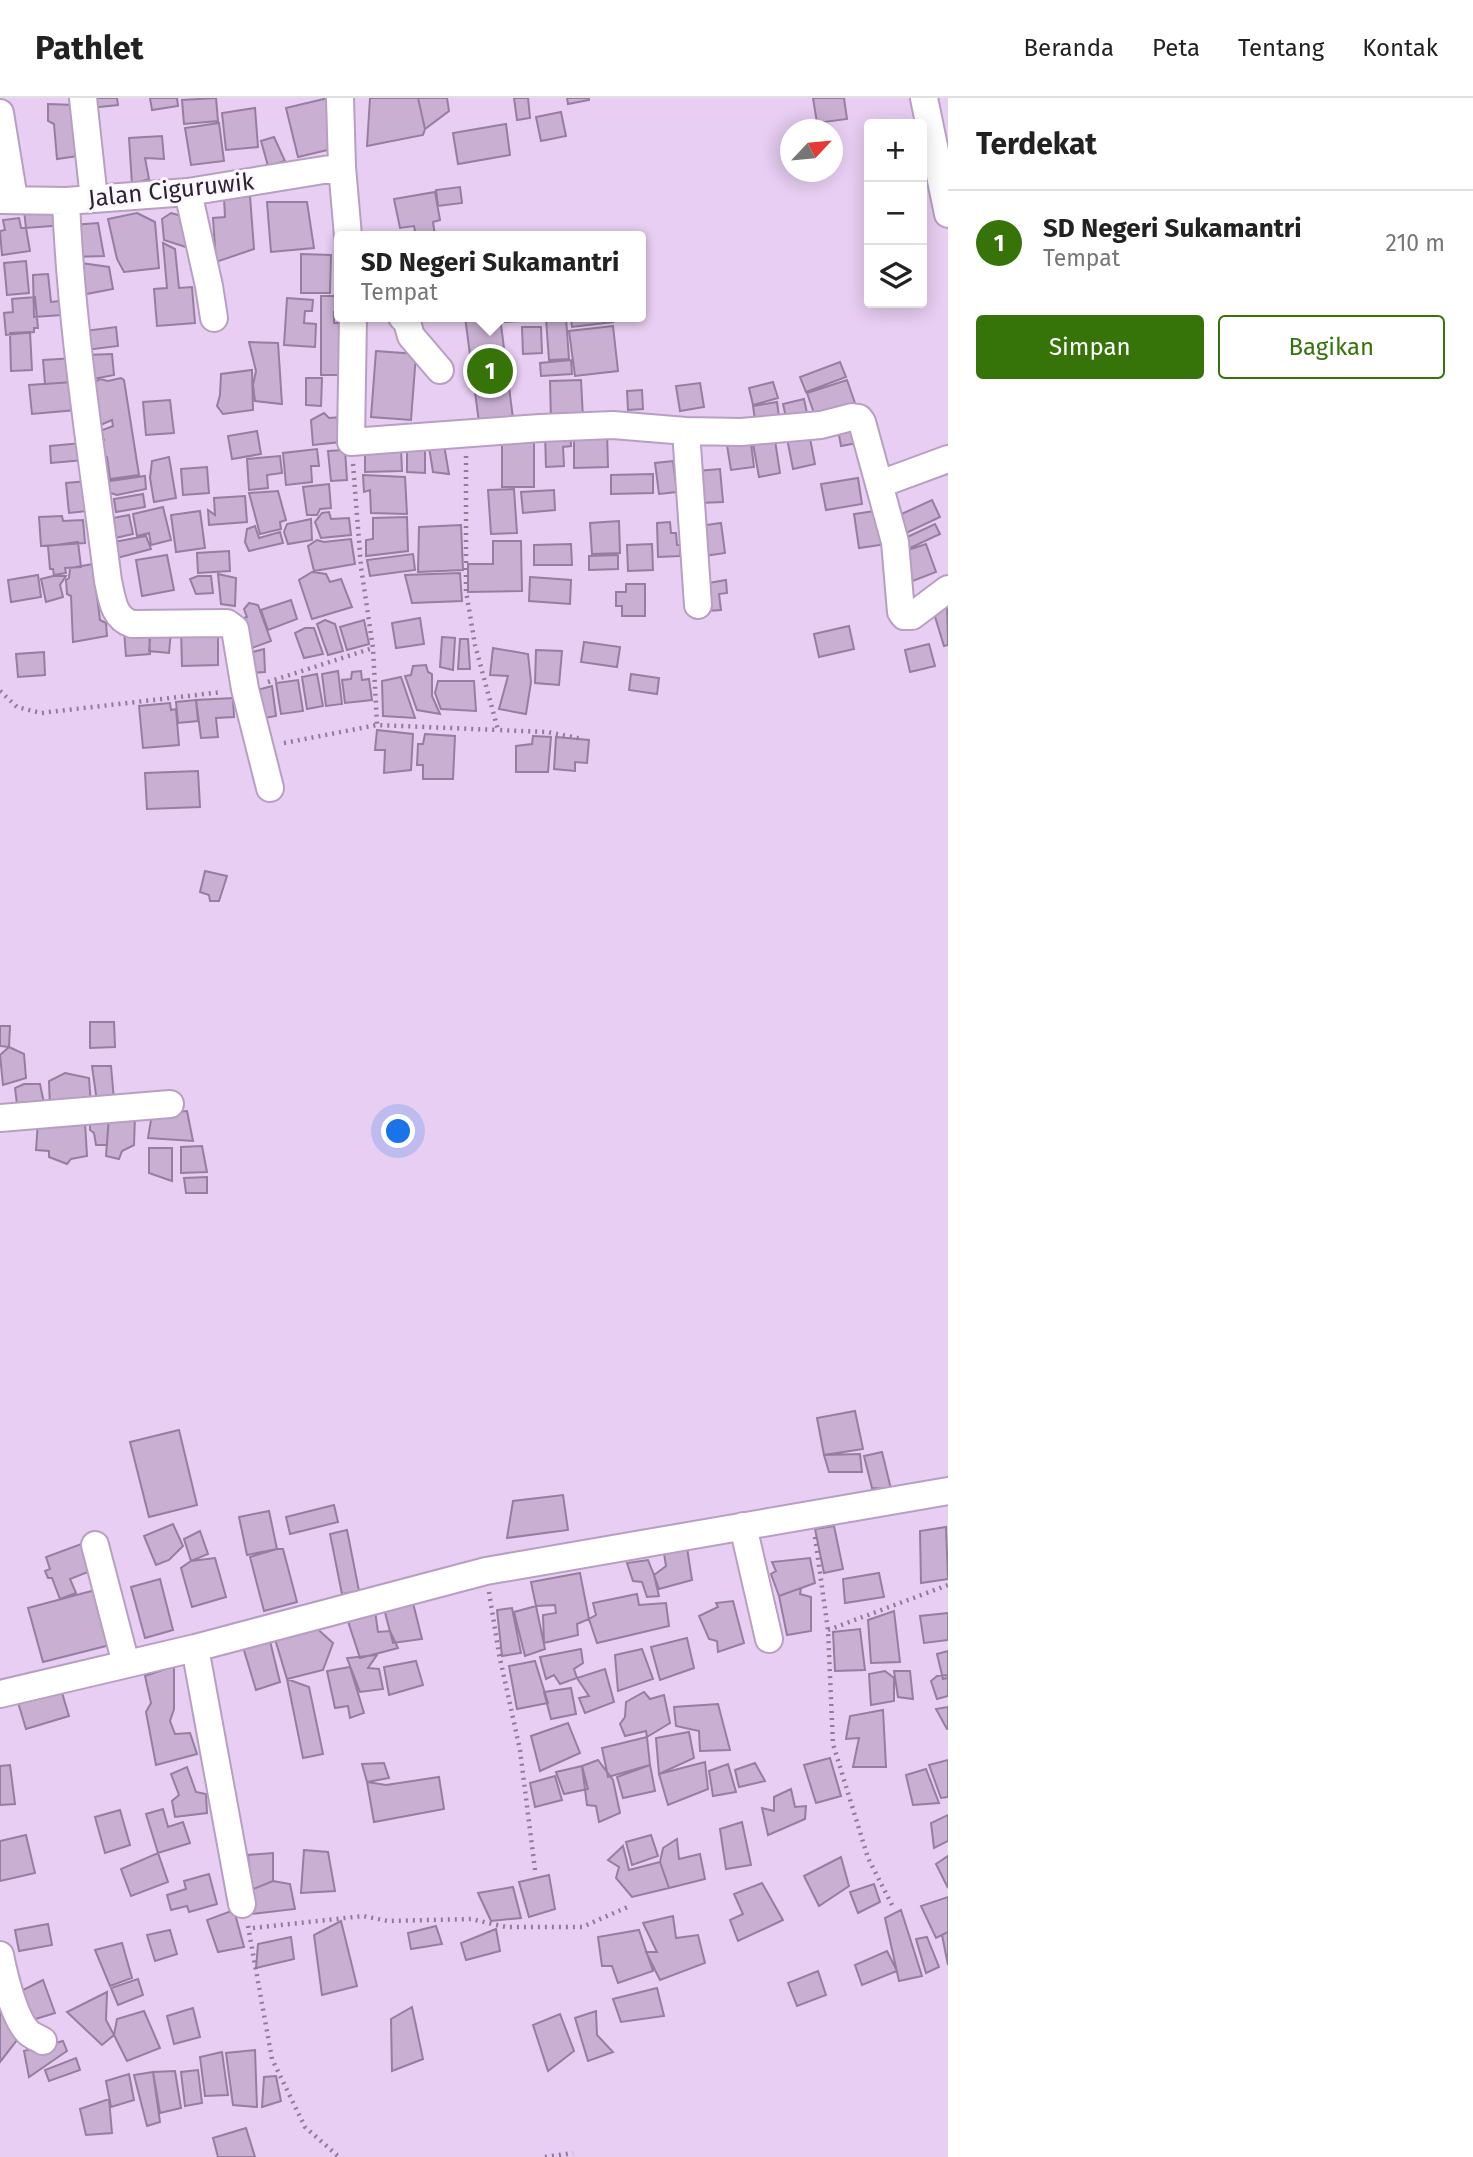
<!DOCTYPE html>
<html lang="id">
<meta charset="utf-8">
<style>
body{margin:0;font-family:"Fira Sans",sans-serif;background:#f6f6f6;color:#222}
.controls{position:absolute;right:21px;top:21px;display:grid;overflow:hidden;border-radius:7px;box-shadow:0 4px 18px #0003}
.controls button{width:63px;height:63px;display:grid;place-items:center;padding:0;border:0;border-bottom:2px solid #e0e0e0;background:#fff;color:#222;font:35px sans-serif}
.compass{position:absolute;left:780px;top:21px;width:63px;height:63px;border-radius:50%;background:#fff;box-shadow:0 4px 18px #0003;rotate:64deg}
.you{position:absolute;left:399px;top:1034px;width:24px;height:24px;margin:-18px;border:5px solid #fff;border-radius:50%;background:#1a73e8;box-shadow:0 0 0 10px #1a73e833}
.badge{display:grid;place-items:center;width:46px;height:46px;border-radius:50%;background:#367308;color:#fff;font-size:23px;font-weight:700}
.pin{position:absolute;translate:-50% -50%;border:4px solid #fff;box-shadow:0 2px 7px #0006}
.popup{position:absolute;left:334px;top:133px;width:312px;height:91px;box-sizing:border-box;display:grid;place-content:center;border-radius:7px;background:#fff;filter:drop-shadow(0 2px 5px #0005);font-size:23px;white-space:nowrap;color:#767676}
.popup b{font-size:26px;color:#222}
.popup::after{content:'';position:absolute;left:50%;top:100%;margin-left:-14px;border:14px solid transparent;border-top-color:#fff}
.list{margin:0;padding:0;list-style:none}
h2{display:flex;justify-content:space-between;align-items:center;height:91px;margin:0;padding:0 28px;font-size:30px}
h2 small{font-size:23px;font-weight:400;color:#767676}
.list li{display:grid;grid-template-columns:46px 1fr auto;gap:21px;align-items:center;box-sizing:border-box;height:105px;padding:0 28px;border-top:2px solid #e0e0e0}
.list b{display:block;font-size:26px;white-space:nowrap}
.list p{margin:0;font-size:23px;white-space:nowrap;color:#767676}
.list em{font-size:23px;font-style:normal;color:#767676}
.actions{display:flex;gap:14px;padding:21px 28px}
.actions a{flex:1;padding:16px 0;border:2px solid #367308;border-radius:7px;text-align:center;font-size:24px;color:#367308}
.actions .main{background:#367308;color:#fff}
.icon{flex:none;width:38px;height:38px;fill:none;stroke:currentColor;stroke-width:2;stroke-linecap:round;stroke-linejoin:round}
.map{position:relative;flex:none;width:948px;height:2059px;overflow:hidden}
header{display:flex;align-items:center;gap:42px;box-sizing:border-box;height:98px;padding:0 35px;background:#fff;border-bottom:2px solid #e0e0e0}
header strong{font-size:33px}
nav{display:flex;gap:38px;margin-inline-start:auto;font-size:24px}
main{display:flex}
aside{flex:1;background:#fff}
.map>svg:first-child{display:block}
.building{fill:#c9b0d3;stroke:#967ea0;stroke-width:2}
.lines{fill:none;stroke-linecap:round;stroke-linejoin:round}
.minor-casing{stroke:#b89fc2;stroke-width:30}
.path{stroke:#8f7d97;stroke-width:4.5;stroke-dasharray:2 5;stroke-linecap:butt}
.minor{stroke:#fff;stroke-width:26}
.labels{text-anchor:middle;stroke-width:6;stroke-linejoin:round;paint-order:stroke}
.street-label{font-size:24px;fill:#2d2331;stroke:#fdf7ff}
</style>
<header>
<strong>Pathlet</strong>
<nav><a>Beranda</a><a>Peta</a><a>Tentang</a><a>Kontak</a></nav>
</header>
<main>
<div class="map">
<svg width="948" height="2059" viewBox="0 0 948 2059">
<rect width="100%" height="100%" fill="#e8cef2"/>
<path class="building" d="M89,0H117L118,7L90,10Z
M150,0H177L178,8L152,12Z
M216,0L218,23L184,26L182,2Z
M328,0L340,49L298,59L286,10Z
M370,0H418L425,31L423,37L367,48Z
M418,0H447L449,13L425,31Z
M514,0H528L530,20L517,22Z
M567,0H589V2L568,6Z
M813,0H844L847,21L817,25Z
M48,6L75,7L85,57L57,61L54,26L48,23Z
M255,10L258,49L226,52L222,15Z
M561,14L566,38L541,43L536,19Z
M219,25L224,63L191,67L185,30Z
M506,26L510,57L458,66L453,35Z
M162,38L164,61L145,60L149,81L132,86L129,40Z
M274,39L285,63L268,68L261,43Z
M460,89L462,105L438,108L436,92Z
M435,94L440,122L433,124L435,138H416L414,128L400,130L394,101Z
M250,98L254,151L216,164L213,120L225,119L224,100Z
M267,104H307L314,150L271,154Z
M62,109L64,127L26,130L24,112Z
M137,115L155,124L159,170L124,174L117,161L108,121Z
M171,115L185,119L189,150L164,142L162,121Z
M19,120L21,130H26L30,153L2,157L0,133L5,132L3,122Z
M98,125L104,158L74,159L72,127Z
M163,145L175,151L179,190L192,189L195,225L157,228L154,191L167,190Z
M301,156L331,157L330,195H301Z
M26,163L29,195L7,197L4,165Z
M74,164L109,169L113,191L81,197Z
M48,176L51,204L59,203L62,217L34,219L33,177Z
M321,198H340V214H334V225H341V277H321Z
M35,199L38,230H34V234L6,237L4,215L13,214L12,201Z
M287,200L313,202L312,213H305L304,225L316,226L315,249L284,247Z
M428,219H463V223L428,221Z
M465,219H500L514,328L480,332Z
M504,219H539V222L505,224Z
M571,219H613V224L572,229Z
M566,220L569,261L549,262L546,221Z
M613,228L618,273L575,278L569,233Z
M116,229L118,248L86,252L84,233Z
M522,229H541L542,255L523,256Z
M30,234L32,272L11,273L10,235Z
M249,244L278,245L282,306L255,303L253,287L256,273Z
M376,253L416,256L411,322L371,319Z
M112,256L114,277L88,282L85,257Z
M76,260L73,284L45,286L43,262Z
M571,262L572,276L541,278L540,265Z
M840,264L846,279L806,294L800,279Z
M252,272L253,312L223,316L217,308L220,297L221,276Z
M121,280L124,282L139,377L110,381L107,359L100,357L95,346L104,342L100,333L113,328L112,322L91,331V287L100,281L108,283Z
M306,280H322L321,308L306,307Z
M581,282L583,320L551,322L550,283Z
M847,282L856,308L816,321L807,295Z
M73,284L76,312L32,316L29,287Z
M773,284L778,300L753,307L749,290Z
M700,285L704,309L680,313L676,288Z
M642,292L643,311L628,312L627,293Z
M804,301L808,320L787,324L783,306Z
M170,302L174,335L146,337L143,304Z
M777,304L780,326L756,329L753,308Z
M324,315L329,320L341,319V344L313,347L311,322Z
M859,322L863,344L841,348L837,326Z
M808,330L815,366L793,371L786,335Z
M257,333L261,356L232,361L228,338Z
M570,333L571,348L563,349L564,368L546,369L545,335Z
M574,334H607L608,369L574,370Z
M774,336L780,375L759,379L752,340Z
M750,338L754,369L731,372L726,341Z
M502,340H534V389H502Z
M82,345L84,362L51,365L50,348Z
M444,347L449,376L433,374L429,349Z
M407,348H425V375L407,374Z
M401,350L402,373L365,374V351Z
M317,351L319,368H311L312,384L286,387L283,355Z
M345,352L347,382L331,383L328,353Z
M280,358L282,375L267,377L268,390L249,392L247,361Z
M169,359L176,400L154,404L150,380L152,363Z
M673,363L677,394L659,396L655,365Z
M207,369L209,395L183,397L181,371Z
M720,371L723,404L700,405L697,373Z
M653,376V395L611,396V377Z
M363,377L405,379L407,416L371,415L370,392L364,394Z
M145,378L146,391L117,397L107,394L103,384Z
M858,380L862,406L826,412L821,386Z
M88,383L97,412L69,415L66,385Z
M329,386L331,410L320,411L317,417H307L303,389Z
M514,391L517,435L491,436L488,392Z
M554,392L555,412L523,415L521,394Z
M278,393L286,422L280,424L281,431L260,436L249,395Z
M143,396L145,409L116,414L114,401Z
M245,398L247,424L209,427L208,412L215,417L214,400Z
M932,402L940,419L902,437L895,419Z
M163,409L171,442L151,447L149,435L137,438L133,416Z
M882,412L887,446L859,450L854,416Z
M200,413L205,450L176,454L171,417Z
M329,414L331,421L349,420L351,437L321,440L315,424L322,415Z
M129,417L133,436L111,441L108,421Z
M62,418L63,423L83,422L85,445L41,448L39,419Z
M407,419L408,453L366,458V442L373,441V420Z
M311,421L312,442L288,446L284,434L287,426Z
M619,423L620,455L592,456L590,425Z
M670,424L671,435H676L677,447H680V458L658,459L657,425Z
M721,425L725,455L704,458L699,428Z
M935,426L940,436L908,451L903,441Z
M461,427L463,472L418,474L419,429Z
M255,428L259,440L280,434L283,445L249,453L245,444L247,431Z
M146,438L151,451L117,460L114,444Z
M351,441L355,466L314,473L308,448L317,442L324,444Z
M493,443H521L522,493L468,494V466H493Z
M78,444L81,469L65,470L66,475L54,477L53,471H50L48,448Z
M571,446L572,467H534V447Z
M652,446L653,472L628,473L627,447Z
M926,446L936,474L910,484L899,455Z
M229,453L230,473L198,475L197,455Z
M413,456L415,472L370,478L367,462Z
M167,457L174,492L142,498L136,462Z
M618,457V471L589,472V458Z
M93,466L100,522L106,525L107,538L73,544L71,498L67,496L66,482L69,480L70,470Z
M312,474L326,476L330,484L341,481L352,509L312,521L299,482Z
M460,475L462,503L412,505L405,477Z
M218,476L236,480L235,508L221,506Z
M38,477L41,499L11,504L8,482Z
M53,478H66L60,487L63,499L46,504L41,481Z
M198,478H211L213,495L196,496L190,481Z
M530,479L571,482L570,506L529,503Z
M726,482L727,495L719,496L721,512L707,513L703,486Z
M626,486H645V518H622V508H616V494H626Z
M291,502L297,521L268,532L261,512Z
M249,505L258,507L271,543L244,553L237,522L247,519L244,511Z
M947,507L948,547L944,548L933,512Z
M420,520L424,546L396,550L392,525Z
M325,522L335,526L343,553L328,557L317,526Z
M364,522L369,546L347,552L340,529Z
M849,528L854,551L819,559L814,536Z
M305,530H314L323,556L304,560L295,535Z
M149,531L150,556L126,558L124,533Z
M151,531L171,533L169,555L149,553Z
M181,532H218V567L182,568Z
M442,539L455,540L453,572L440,569Z
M460,541H468L470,571H458Z
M584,544L620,549L617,569L581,564Z
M929,546L935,568L910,574L905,552Z
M493,550L528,556L531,584L526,616L499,611L508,578L490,577Z
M264,551L265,574L248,575L245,556Z
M536,552L562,553L559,587L535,585Z
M44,554L45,577L18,579L16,556Z
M426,567L428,574L432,576V598L440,616L417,612L405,578L411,577L413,568Z
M338,573L342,606L326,608L322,576Z
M361,573L362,582L369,581L372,602L345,605L342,582L351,581L352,574Z
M317,576L323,608L307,611L302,579Z
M631,576L659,580L657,596L629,592Z
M401,579L415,620L383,618L382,583Z
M298,582L303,613L281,616L276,585Z
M438,583H474L476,613L441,611L435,595Z
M272,588L276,618L258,621L250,594Z
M233,600L234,619L216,620L218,639L201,640L196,602Z
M196,602L198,623L178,625L176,604Z
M170,605L171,612L176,611L179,647L143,650L139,608Z
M377,632L413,636L411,672L384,675L385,652H375Z
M425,636L455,638L453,681H423V667H417L418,646H423Z
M533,638L551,639L548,674H516V648L532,646Z
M556,639L589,642L587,665L575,664V673L554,671Z
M198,673L200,709L147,711L145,675Z
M205,773L227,778L219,803H210L209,797L200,794Z
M90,924H114L115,949L90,950Z
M0,928H10L9,949L0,948Z
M9,949L24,956L26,980L3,987L0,957Z
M92,968H111L114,1002L97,1004Z
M65,975L89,980L91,1007L50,1010L49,983Z
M24,986H40L45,1010L18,1014L15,990Z
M187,1013L193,1043L148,1040L152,1016Z
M109,1017L135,1018L134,1047L122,1053L119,1061L106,1058Z
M109,1017L107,1047H96L94,1035L90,1032V1020Z
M38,1024L85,1025L87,1058L71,1061L67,1066L49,1059V1053L36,1052Z
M202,1048L207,1074L181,1075V1049Z
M149,1050H172V1083L149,1075Z
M207,1079V1095H186L184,1080Z
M855,1313L863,1351L824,1357L817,1320Z
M179,1332L197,1407L149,1419L130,1344Z
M882,1354L891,1391L872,1390L864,1358Z
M860,1356L862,1374H829L824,1357Z
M563,1397L568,1432L507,1440L513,1403Z
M334,1407L338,1424L290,1436L286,1419Z
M269,1413L277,1451L247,1457L239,1419Z
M173,1426L183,1448L169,1462L156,1467L144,1438Z
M834,1428L843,1471L824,1475L815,1431Z
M946,1429L948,1481L921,1485L920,1433Z
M347,1432L359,1493L342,1496L330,1436Z
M200,1433L208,1456L191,1463L184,1441Z
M686,1443L692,1482L659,1491L654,1477L666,1468L663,1449Z
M84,1445L93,1472L70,1481L76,1495L60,1501L52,1480H48L45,1473L50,1471L46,1459Z
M277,1451H283L297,1504L264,1513L250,1459Z
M215,1460L226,1499L192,1509L181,1470L191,1463Z
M810,1460L815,1485L779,1498L771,1476L776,1473L772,1464Z
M648,1462L654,1477L659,1498L647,1499L642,1484L633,1483L627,1465Z
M580,1475L589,1521L577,1526L578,1537L544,1545L543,1517L556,1515L555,1507L536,1508L531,1484Z
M879,1475L884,1499L845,1505L843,1481Z
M160,1481L173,1532L145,1540L131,1489Z
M801,1490L800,1496L811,1499V1533L787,1537L779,1498Z
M99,1491L114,1546L43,1564L28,1510Z
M637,1496L639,1507L666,1505L669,1528L597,1545L589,1521L596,1517L593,1505Z
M411,1497L422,1541L393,1545L382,1503Z
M733,1503L744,1545L718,1554L717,1543L709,1541L699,1518L718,1509L716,1505Z
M374,1506L378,1534L390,1533L398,1550L360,1560L344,1511Z
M536,1508L545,1551L525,1558L514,1514Z
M512,1510L521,1555L502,1558L497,1512Z
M894,1513L900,1564L871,1565L868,1522Z
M948,1515V1542L924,1545L920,1518Z
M312,1526L333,1545L323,1572L287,1581L275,1541Z
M860,1531L865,1572L835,1573L833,1534Z
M687,1540L694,1570L660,1582L651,1549Z
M270,1543L280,1584L256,1592L243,1549Z
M581,1551L583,1565L574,1571L577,1580L560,1586L554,1577L546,1581L540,1559Z
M642,1551L653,1581L618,1593L615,1557Z
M948,1553V1580L943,1581L937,1556Z
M377,1557L368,1570L379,1571L383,1591L360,1594L347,1560Z
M416,1563L423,1587L389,1597L384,1569Z
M535,1563L548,1605L517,1611L509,1568Z
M174,1568V1611L170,1623L175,1636L190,1635L197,1656L156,1667L146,1614L151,1605L145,1578Z
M350,1569L364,1615L350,1620L348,1608L335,1610L327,1573Z
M605,1571L614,1604L585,1615L579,1600L589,1598L577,1580Z
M885,1573L894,1580V1603L871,1607L869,1576Z
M894,1573H910L913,1601L898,1599Z
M948,1577V1598L937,1601L931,1583L937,1578Z
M287,1581L309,1589L323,1656L303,1660Z
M60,1588L69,1618L26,1631L17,1601Z
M571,1590L576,1616L551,1621L544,1594Z
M644,1594L650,1601L664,1597L670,1625L647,1639L646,1633L625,1638L620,1626L625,1619L626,1604Z
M718,1606L730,1652L700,1653L699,1633L676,1628L674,1609Z
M948,1609V1631H947L936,1611Z
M883,1612L886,1669H853L859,1640L846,1641L850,1618Z
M568,1625L580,1655L540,1673L531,1638Z
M689,1634L694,1660L659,1676L656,1640Z
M647,1639L650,1667L608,1679L602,1650Z
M830,1660L841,1698L816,1705L804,1667Z
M598,1662L613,1682L620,1715L599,1724L596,1708L587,1707L582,1668Z
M948,1662V1699L941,1700L929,1667Z
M705,1664L708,1691L668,1707L659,1676Z
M384,1665L389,1680L367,1684L362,1666Z
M755,1665L765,1683L739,1689L735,1672Z
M728,1666L736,1694L713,1698L709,1673Z
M10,1667L15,1706L0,1707V1668Z
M650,1667L655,1693L623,1700L617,1679Z
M582,1668L588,1691L564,1696L556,1674Z
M187,1669L196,1694L206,1696L207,1715L175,1719L172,1703L179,1697L171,1676Z
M926,1671L939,1705L913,1707L906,1677Z
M555,1678L562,1702L535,1709L530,1685Z
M439,1679L444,1711L374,1724L367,1684L386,1687Z
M791,1691L795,1709L806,1708L805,1721L768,1737L762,1710L774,1713V1699Z
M163,1711L168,1729L183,1724L190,1745L158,1755L146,1716Z
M120,1712L130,1747L105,1755L95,1719Z
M948,1717V1743L934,1750L931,1725Z
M742,1724L751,1767L726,1771L720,1731Z
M26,1737L35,1775L0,1783V1743Z
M651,1737L658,1758L632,1767L626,1744Z
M677,1741L679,1761L700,1756L705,1781L669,1790L660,1764L663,1750Z
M623,1748L629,1772L660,1764L669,1790L632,1799L616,1780L619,1769L608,1762Z
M304,1752L328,1754L335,1793L301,1795Z
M158,1755L168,1784L131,1798L121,1771Z
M273,1755V1783L251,1792L248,1757Z
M948,1758V1790L936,1766Z
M841,1759L849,1788L819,1808L804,1778Z
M209,1776L217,1806L189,1814L187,1808L171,1812L167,1797L186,1791L184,1783Z
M549,1777L555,1811L529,1819L519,1784Z
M273,1783L290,1786L295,1811L251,1816V1792Z
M762,1785L783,1822L738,1843L730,1822L743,1816L734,1796Z
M874,1786L880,1804L858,1815L850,1794Z
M513,1789L521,1820L491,1823L478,1795Z
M948,1799V1834L936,1840L921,1808Z
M234,1812L244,1849L218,1854L207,1822Z
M901,1812L922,1878L899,1883L885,1820Z
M673,1818L676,1840L698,1837L705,1865L660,1882L646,1854H657L643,1825Z
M341,1823L357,1888L322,1897L314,1837Z
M48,1826L52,1847L19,1853L15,1832Z
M436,1828L442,1846L411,1851L408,1835Z
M496,1831L500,1853L466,1862L461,1845Z
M170,1832L177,1856L155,1863L147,1837Z
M639,1832L653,1873L618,1885L612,1868H602L598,1839Z
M948,1834V1867L942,1837Z
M291,1839L294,1861L256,1870L258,1846Z
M927,1839L939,1869L926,1875L916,1841Z
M122,1845L132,1880L110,1888L95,1852Z
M887,1853L897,1873L862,1887L855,1867Z
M818,1873L826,1897L797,1908L788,1885Z
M138,1881L143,1897L118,1907L111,1890Z
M43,1882L55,1915L29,1923L19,1894Z
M657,1890L664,1918L621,1924L613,1901Z
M107,1894L106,1922L114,1937L102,1947L67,1914Z
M11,1904L24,1933L0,1964V1910Z
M412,1909L423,1961L392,1973L391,1921Z
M193,1910L200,1939L174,1946L167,1918Z
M144,1913L160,1950L127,1963L114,1937L117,1921Z
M596,1913L597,1937L613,1954L588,1963L575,1920Z
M560,1916L574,1953L548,1973L533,1927Z
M63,1943L67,1953L29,1979L24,1953Z
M255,1952L257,2009L233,2007L226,1955Z
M222,1954L228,1997L205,1998L200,1959Z
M76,1960L80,1972L49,1983L45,1972Z
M198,1972L202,2005L185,2008L181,1974Z
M175,1973L181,2010L160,2015L153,1974Z
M153,1974L160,2024L147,2028L134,1977Z
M129,1976L134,2002L111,2009L106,1983Z
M276,1978L281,2003L262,2009L264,1979Z
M109,2001L112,2035L86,2037L80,2011Z
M246,2030L255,2059H218L213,2040Z"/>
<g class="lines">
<defs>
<path id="minor" d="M83,0L94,101
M340,0L342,69L348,138
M924,0L948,116
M0,15L14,101
M188,94L209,188L214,220
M0,102L66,103L188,94L342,69
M66,103C71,230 92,356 108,483C112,500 113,520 132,526L227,525L235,531L245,591L270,690
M353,219L351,344L540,330L613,327L686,333L741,334L821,327L852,319L859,320L862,324L895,444L901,514L904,518H912L948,491
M402,219L407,224L411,238L440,272
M686,333L698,507
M880,386L948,361
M0,1020L170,1006
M743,1428L769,1541
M95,1447L126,1566
M195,1550L242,1806
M0,1596L195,1550L486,1473L948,1393
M0,1857C4,1877 14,1920 28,1934C32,1938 38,1940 43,1943"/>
</defs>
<use href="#minor" class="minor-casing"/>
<path class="path" d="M466,358V493L475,547L498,632L547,634L583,641
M353,366L361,469L373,550L377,627
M268,584L373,550
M0,593L17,609L41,615L222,594
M284,645L377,627L498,632
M815,1439L828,1532L833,1646L868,1760L892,1807
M489,1494L499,1556L520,1652L535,1772
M828,1532L948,1487
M248,1828L272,1961L305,2029L339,2059
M253,1830L363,1818L388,1823L471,1821L506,1829H582L630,1808
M545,2059L573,2055"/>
<use href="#minor" class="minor"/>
</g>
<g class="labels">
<g class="street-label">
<text transform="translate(171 92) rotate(-6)" y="8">Jalan Ciguruwik</text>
</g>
</g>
</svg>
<div class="controls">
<button>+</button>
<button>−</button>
<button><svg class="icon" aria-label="layers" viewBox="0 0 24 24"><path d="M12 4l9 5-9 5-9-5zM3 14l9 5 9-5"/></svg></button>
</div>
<svg class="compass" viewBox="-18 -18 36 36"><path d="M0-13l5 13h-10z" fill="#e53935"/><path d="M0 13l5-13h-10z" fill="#767676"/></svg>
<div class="you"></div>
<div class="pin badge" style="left:490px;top:273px">1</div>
<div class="popup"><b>SD Negeri Sukamantri</b>Tempat</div>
</div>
<aside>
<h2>Terdekat<small></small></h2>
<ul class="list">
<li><span class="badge">1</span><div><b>SD Negeri Sukamantri</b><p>Tempat</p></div><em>210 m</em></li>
</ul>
<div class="actions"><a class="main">Simpan</a><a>Bagikan</a></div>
</aside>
</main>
